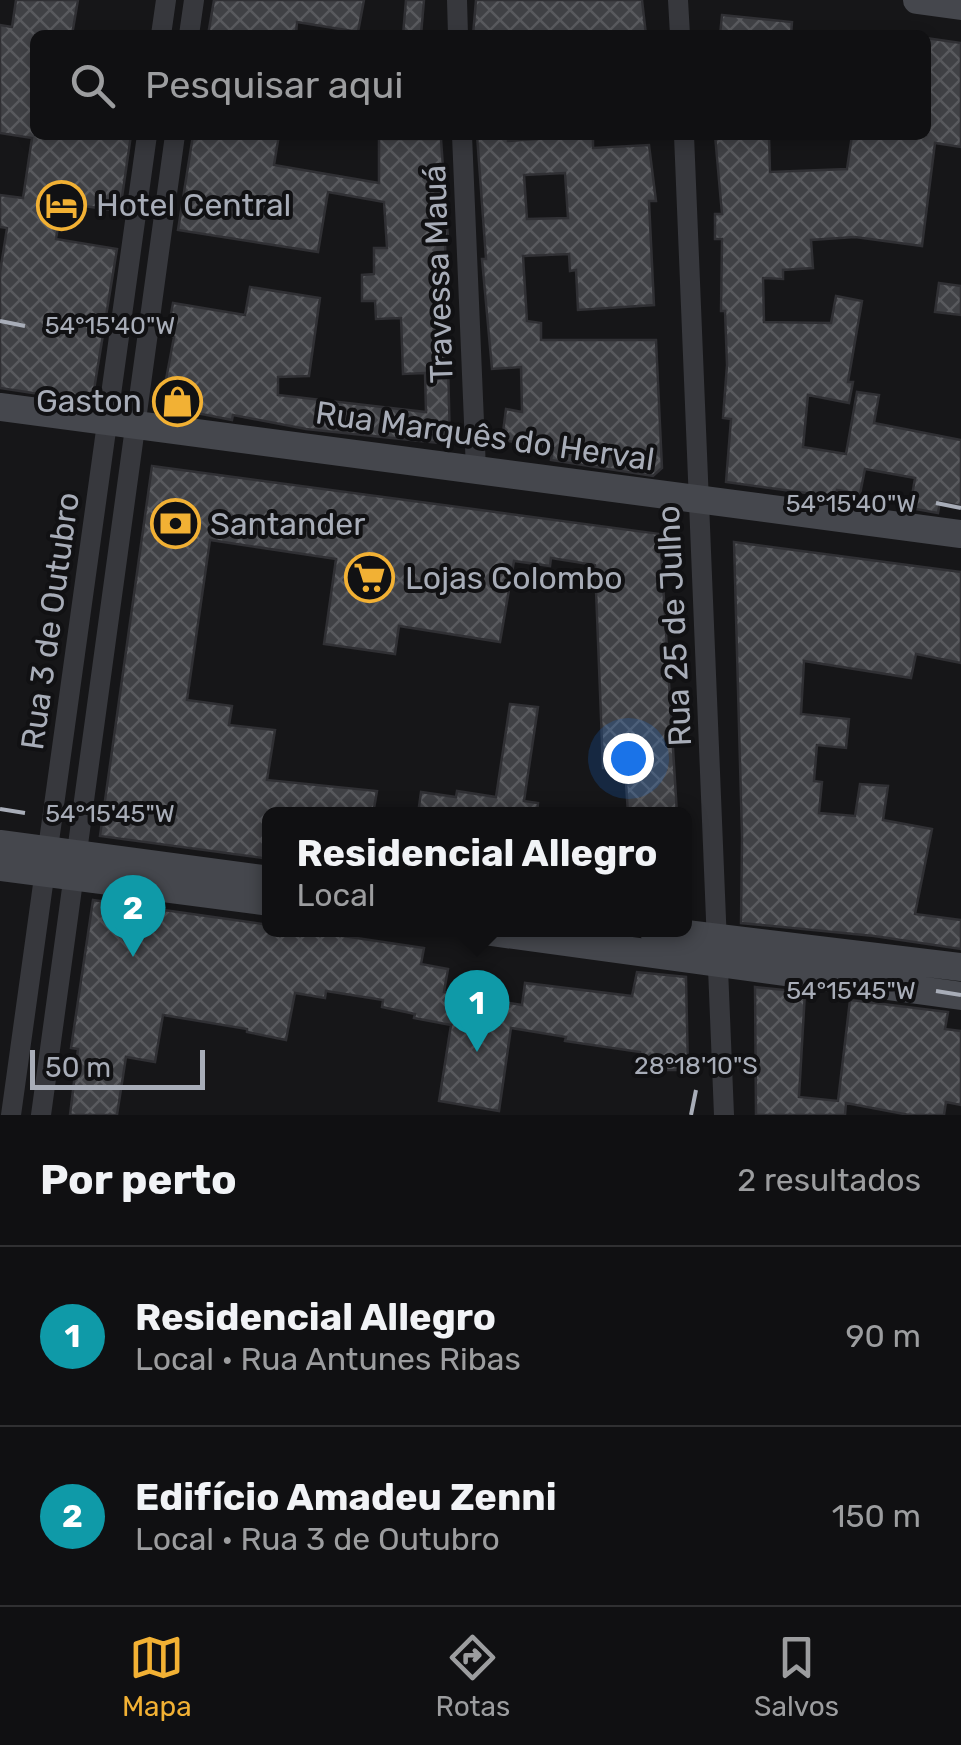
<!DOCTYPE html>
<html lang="pt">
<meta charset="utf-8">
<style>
body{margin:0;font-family:Rubik,sans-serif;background:#1e1e20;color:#f1f3f6}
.scale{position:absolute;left:30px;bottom:25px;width:175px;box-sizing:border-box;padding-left:10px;border:5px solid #a8adb8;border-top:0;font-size:28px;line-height:35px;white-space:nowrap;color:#a8adb8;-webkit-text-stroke:8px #111113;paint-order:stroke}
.you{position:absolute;left:628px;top:758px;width:35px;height:35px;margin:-25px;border:8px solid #fff;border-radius:50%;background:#1a73e8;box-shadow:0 0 0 15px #1a73e833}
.badge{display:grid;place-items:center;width:65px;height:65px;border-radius:50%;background:#f2b134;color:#fff;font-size:32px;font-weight:700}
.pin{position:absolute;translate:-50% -82px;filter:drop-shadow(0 2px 5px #0008)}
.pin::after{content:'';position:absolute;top:52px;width:35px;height:30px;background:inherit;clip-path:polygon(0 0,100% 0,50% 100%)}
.popup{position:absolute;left:262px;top:807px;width:430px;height:130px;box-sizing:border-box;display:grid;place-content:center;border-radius:15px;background:#101012;filter:drop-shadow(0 2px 8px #0005);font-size:32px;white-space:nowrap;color:#9c9d9f}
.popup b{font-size:38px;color:#f1f3f6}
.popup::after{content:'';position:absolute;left:50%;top:100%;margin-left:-20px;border:20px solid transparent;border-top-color:#101012}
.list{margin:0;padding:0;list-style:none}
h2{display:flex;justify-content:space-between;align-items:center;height:130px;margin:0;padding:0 40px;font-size:42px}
h2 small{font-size:32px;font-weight:400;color:#9c9d9f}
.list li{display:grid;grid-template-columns:65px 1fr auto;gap:30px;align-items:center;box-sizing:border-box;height:180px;padding:0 40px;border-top:2px solid #303032}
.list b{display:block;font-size:38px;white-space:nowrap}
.list p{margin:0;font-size:32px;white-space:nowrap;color:#9c9d9f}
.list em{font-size:32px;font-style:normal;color:#9c9d9f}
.icon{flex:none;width:55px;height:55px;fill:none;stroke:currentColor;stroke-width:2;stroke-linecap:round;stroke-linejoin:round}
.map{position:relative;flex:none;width:961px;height:1115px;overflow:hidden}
.search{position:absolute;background:#101012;box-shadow:0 5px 15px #0003;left:30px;right:30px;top:30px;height:110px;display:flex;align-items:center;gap:25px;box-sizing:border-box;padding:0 35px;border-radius:15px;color:#9c9d9f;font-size:38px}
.sheet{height:490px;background:#101012}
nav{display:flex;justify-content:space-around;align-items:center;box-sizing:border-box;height:140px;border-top:2px solid #303032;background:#101012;font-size:28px;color:#9c9d9f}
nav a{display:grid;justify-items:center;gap:5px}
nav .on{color:#f2b134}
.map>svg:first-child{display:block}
.building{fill:url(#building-cross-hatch);stroke:#303034;stroke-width:2.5;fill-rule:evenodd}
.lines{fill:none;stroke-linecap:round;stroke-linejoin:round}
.street{stroke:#37383d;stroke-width:20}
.secondary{stroke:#45474d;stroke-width:28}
.ticks{fill:none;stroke:#a8adb8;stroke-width:4}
.labels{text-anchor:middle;stroke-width:8;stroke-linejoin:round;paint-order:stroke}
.poi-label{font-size:32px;fill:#a8adb8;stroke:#111113;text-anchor:start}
.street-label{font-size:32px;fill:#a8adb8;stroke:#111113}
.ticks-label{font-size:25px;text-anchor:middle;fill:#a8adb8;stroke:#111113;stroke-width:8;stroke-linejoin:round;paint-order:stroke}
</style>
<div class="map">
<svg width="961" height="1115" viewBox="0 0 961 1115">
<defs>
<pattern id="building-cross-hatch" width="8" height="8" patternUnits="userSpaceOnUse" patternTransform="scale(2.5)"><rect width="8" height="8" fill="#404145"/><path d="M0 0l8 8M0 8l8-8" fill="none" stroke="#595a5e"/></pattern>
</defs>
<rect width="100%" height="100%" fill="#161618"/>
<path class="building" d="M16,0H78L72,35H35V135H131L120,211L62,203L56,239L117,249L92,402L0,388V272L7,228L0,227V195L23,198L32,138L0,133V25L12,27Z
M214,0H364L358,32L297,22L296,35H208Z
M406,0H424L421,35H403Z
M476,0H642L646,35H473Z
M722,15L792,22L791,35H720Z
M926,38L961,43V147L935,143L922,246L855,237L811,240L813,268L783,270V279L763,278L764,322L831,323L836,296L862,301L848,382H853L849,403L808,395L803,447L846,454L857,392L879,395L874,423L961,440V506L940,502L938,513L910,508L915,478L865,469L860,494L837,490L836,497L726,482L731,419L723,418L727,365L725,311H721L722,239H715V214H722L715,135H769L770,172L847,169L852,135H926Z
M193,135H279L274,165L379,183V139H441L448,239H445L450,444L306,429L233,415L232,420L161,406L174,337L167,336L173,303L245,315L250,287L320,298L309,376L278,377V395L426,412L425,373L403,374L401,318L376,319L375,301H362V275L374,274V248H387L384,202L328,192L318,252L178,230Z
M477,135H508V141L593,135V148L649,145L656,201H649L654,305L578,310L576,270L570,271L569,254L523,256L527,321L541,323V340H656L662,468L653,476L551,460L553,448L502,440L506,409L522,412L521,367L492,369L482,259H486ZM565,173L568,218L527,219L524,175Z
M939,283L961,286V315L935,312Z
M152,466L660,534L677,814H628L625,767L603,768L595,565L551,558L550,566L514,561L500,642L399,626L395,654L324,644L336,559L210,540L187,700L232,706L229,725L275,730L267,780L377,791L373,814H270V859L100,836Z
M734,542L961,572V663L916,654L911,678L804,661L801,714L849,719L846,748L817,745L814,781L822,782L819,813L855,816L860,784L888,786L883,820L932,829L915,914L961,920V949L874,936L741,923L742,837Z
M510,704L538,707L524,801L538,803L537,814H418L421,792L456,797L457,791L496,797Z
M93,900L270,925V930H303L424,948L421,964L448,969L444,992L522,1005L525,983L632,996L637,972L686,977L688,1070H640V1052L565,1041L566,1037L511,1028L499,1111L439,1101L451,1025L414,1018L415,1014L382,1007L383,1000L326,991L325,998L295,993L286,1040L247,1032V1029L163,1015L155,1062L126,1057L117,1115H70L78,1049L71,1048Z
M755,987L805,992L799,1097L838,1101L850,1000L948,1012L945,1029L961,1031V1105L946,1102L944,1115H909L846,1103L845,1115H756Z"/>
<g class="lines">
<path class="street" d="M457,0L458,35
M678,0L680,35
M161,35L166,0
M189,35L194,0
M462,135L476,470
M684,135L724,1115
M11,1115L147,135
M41,1115L175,135"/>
<path class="secondary" d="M917,0L961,6
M0,407L961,534
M0,844L270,880
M0,867L270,902
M477,930L961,996
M653,930L961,967"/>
</g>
<path class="ticks" d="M0,321L25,326M936,503L961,508M0,809L25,813M936,991L961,995M691,1115L696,1090"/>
<defs>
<symbol id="hotel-ring" viewBox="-11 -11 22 22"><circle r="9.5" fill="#111113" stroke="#f2b134" stroke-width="1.5"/><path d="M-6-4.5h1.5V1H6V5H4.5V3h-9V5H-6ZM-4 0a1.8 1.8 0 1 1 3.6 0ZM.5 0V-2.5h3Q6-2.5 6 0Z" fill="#f2b134"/></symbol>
<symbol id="shop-ring" viewBox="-11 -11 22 22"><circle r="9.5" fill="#111113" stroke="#f2b134" stroke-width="1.5"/><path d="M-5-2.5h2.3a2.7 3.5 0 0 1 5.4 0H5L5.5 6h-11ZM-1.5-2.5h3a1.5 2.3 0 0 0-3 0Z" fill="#f2b134"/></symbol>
<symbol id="bank-ring" viewBox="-11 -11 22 22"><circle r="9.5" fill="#111113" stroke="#f2b134" stroke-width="1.5"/><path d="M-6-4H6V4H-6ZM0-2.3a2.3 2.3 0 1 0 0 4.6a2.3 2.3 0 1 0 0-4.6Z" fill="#f2b134"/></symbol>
<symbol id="supermarket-ring" viewBox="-11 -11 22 22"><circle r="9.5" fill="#111113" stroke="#f2b134" stroke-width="1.5"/><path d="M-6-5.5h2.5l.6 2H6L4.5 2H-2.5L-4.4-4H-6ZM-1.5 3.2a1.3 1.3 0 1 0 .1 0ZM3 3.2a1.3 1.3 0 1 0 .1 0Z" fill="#f2b134"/></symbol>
</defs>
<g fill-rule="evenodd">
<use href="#hotel-ring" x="34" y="178" width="55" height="55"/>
<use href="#shop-ring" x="150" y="374" width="55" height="55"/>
<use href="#bank-ring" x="148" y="496" width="55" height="55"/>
<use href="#supermarket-ring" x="342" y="550" width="55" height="55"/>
</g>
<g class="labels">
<g class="poi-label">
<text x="96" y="216">Hotel Central</text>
<text x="142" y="412" text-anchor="end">Gaston</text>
<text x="210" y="535">Santander</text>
<text x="405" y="589">Lojas Colombo</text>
</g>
<g class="street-label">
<text transform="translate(438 274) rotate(-92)" y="11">Travessa Mauá</text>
<text transform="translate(485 436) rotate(8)" y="11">Rua Marquês do Herval</text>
<text transform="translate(50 621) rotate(-82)" y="11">Rua 3 de Outubro</text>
<text transform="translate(674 626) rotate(-93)" y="11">Rua 25 de Julho</text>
</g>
</g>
<g class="ticks-label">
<text x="110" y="334">54°15'40"W</text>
<text x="851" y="512">54°15'40"W</text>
<text x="110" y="822">54°15'45"W</text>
<text x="851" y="999">54°15'45"W</text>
<text x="696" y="1074">28°18'10"S</text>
</g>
</svg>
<div class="scale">50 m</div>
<div class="you"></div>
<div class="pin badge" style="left:477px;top:1052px;background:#0f9aa8">1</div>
<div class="popup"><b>Residencial Allegro</b>Local</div>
<div class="pin badge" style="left:133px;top:957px;background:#0f9aa8">2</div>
<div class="search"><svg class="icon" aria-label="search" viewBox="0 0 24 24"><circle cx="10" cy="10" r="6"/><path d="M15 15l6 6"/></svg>Pesquisar aqui</div>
</div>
<section class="sheet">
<h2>Por perto<small>2 resultados</small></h2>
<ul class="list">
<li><span class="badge" style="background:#0f9aa8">1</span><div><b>Residencial Allegro</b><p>Local · Rua Antunes Ribas</p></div><em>90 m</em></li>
<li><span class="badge" style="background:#0f9aa8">2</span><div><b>Edifício Amadeu Zenni</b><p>Local · Rua 3 de Outubro</p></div><em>150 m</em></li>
</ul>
</section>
<nav>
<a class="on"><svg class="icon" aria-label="map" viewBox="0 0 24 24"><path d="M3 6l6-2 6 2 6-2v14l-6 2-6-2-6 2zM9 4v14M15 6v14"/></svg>Mapa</a>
<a><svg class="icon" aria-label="directions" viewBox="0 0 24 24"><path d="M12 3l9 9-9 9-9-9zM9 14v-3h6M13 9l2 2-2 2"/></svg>Rotas</a>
<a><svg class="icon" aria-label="saved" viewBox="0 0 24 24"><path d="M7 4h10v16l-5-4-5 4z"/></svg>Salvos</a>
</nav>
